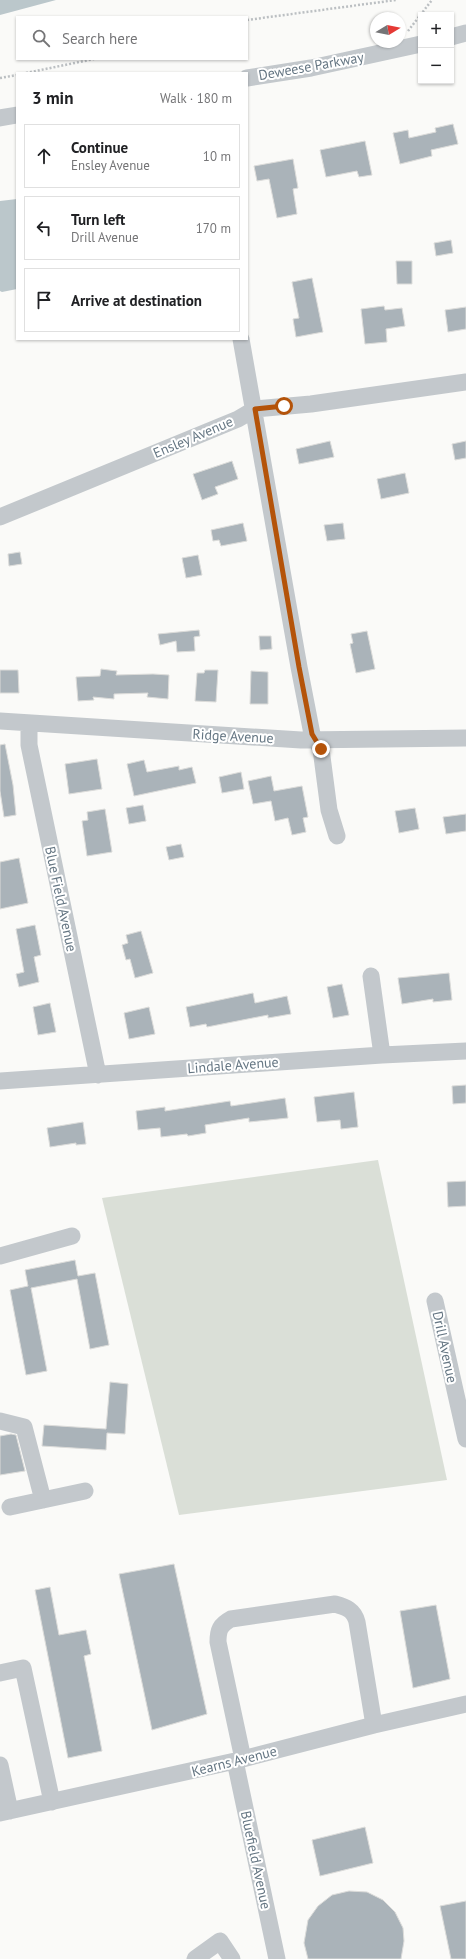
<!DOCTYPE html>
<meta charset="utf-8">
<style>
body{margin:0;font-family:"PT Sans",sans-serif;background:#f2f2f2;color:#202124}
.controls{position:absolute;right:12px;top:12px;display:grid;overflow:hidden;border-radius:0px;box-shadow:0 1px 3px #0004}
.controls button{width:36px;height:36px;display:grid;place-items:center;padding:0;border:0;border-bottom:1px solid #e0e0e0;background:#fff;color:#202124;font:20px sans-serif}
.compass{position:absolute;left:370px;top:12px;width:36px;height:36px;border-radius:50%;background:#fff;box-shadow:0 1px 3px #0004;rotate:80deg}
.stop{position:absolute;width:12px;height:12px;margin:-9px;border:3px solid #b45309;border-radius:50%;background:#fff}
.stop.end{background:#b45309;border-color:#fff;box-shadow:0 1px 4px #0008}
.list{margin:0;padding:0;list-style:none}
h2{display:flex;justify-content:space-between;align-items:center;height:52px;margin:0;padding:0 16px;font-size:17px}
h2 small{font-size:13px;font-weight:400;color:#757577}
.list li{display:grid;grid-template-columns:26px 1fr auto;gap:12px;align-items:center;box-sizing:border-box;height:64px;margin:0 8px 8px;padding:0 8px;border:1px solid #e0e0e0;border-radius:0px}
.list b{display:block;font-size:15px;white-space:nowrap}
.list p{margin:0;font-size:13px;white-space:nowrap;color:#757577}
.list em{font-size:13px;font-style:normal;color:#757577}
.icon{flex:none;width:22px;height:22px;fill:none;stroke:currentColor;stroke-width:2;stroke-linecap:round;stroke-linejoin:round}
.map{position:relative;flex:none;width:466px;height:1959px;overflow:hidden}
.search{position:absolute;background:#fff;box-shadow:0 1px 3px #0004;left:16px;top:16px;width:232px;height:44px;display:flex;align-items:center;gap:10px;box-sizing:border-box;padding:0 14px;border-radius:0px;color:#757577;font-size:15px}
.panel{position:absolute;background:#fff;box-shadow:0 1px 3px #0004;left:16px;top:72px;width:232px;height:268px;border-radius:0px}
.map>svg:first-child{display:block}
.green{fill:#dadfd7}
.water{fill:#bbc7cb}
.building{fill:#aab3b9;stroke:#dcdcda}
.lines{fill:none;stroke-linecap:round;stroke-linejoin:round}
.path{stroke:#bbbfc2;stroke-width:2.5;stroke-dasharray:2 2;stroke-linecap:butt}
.minor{stroke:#c3c8cc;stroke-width:17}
.route{stroke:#b45309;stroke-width:5}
.labels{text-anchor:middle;stroke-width:4;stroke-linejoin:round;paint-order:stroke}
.street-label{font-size:14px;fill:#657683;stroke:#fff}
</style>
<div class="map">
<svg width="466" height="1959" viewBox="0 0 466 1959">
<rect width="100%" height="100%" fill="#fafaf8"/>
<path class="green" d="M378,1160L447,1480L179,1515L102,1198Z"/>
<path class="water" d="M0,0H56L0,15Z
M17,199V289L2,292L0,291V201Z"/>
<path class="building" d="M453,124L458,144L431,150L432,156L400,164L393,133L408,130L409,138L436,132L435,128Z
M365,141L372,175L359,177L357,171L326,177L320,150Z
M293,159L298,188L293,189L297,214L277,218L269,179L257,181L254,166Z
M451,240L453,253L436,256L434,243Z
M396,261H412V284H397Z
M312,278L323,332L296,337L293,319L299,318L292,282Z
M384,306L385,310L402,308L405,326L386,329L387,342L365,344L361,309Z
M466,307V329L448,332L445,310Z
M330,441L334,457L299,464L296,449Z
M466,441V458L455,460L452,444Z
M232,461L238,479L215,487L218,494L202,500L193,474Z
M405,473L409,493L381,499L377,479Z
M243,523L247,541L221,546L219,540L213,541L211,530Z
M343,523L345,539L327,541L324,525Z
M20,552L22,564L9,566L8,554Z
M198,555L202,575L186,578L182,558Z
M199,630L200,636L194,637L195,651L177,652L176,641L160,645L158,634Z
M367,631L375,669L356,673L350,644L353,643L351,634Z
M259,636H271L272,649L260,650Z
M101,669L117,671L116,675L153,674L169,675L168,699L147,697L148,693L114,694V699L93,697L94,700L78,701L76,677L100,676Z
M0,670H18L19,693H0Z
M205,670H218L216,702L195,701L197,673H204Z
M251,671L268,672V704H250Z
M5,744L13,785L16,815L4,817L0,791V745Z
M97,759L102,789L69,794L65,764Z
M144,760L147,772L179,766V770L192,767L196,783L134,796L127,764Z
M241,772L244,789L222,793L219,777Z
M271,776L274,791L302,786L308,817L303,818L306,832L292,835L288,818L275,821L271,801L253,804L248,781Z
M143,805L146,821L129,824L126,808Z
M415,808L419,829L399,833L395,811Z
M105,809L112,852L87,856L82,821L88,820L87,812Z
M466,814V831L446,834L443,817Z
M181,844L184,857L169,860L166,847Z
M19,858L28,903L0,909V862Z
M35,925L41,955L34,957L39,982L19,987L16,974L24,972L16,929Z
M141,931L153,973L135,978L130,959L126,960L122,945L128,943L126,935Z
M449,973L452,1000L433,1002V999L402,1004L398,978Z
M342,984L349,1015L333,1018L327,987Z
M253,993L255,1003L287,996L291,1014L268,1018V1015L207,1027L206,1024L190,1027L186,1007Z
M50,1003L56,1032L38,1035L33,1007Z
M149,1007L155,1034L129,1039L124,1013Z
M466,1085V1103L453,1104L452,1086Z
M354,1092L358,1127L341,1129L340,1120L317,1122L314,1097Z
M285,1098L288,1118L249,1122V1118L205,1125L206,1133L188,1136L187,1134L161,1137L160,1128L138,1130L136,1111L165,1107V1111L230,1101L231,1106Z
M83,1122L86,1144L76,1145V1143L50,1147L47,1128Z
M466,1181V1206L448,1207L447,1182Z
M75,1260L78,1276L95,1273L109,1345L90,1349L77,1279L31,1288L47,1371L26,1375L10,1290L28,1286L25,1270Z
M110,1382L128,1384L125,1434L107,1433L106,1450L42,1446L44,1425L106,1429Z
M11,1434L16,1435L25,1471L0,1475V1436Z
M174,1564L207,1714L152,1730L119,1574Z
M50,1587L59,1635L86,1630L91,1654L84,1656L102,1751L68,1758L35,1590Z
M436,1605L450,1679L413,1688L400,1611Z
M365,1827L373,1863L320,1876L312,1840Z
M349,1891L367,1892L383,1900L395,1912L403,1928L404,1941L401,1959H308L304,1943L308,1920L318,1906L332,1895Z
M466,1901V1959H451L440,1906Z"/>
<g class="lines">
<path class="path" d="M247,20L396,0
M408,31L432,0
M26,73L94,59
M0,78L17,75"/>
<path class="minor" d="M451,37L466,33
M247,78L311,68L421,44
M0,118L17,115
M241,339L299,667L312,734L321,749L329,810L337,836
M0,517L238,419L255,409L311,404L466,382
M0,721L301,740L466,738
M29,723V745L98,1075
M371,976L382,1055
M0,1081L382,1055L466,1051
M0,1256L72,1236
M435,1301L466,1439
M0,1421L24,1427L43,1500
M10,1507L85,1491
M0,1673L23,1668L52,1802
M243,1759L218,1642C218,1630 220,1625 231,1619L335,1604C346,1607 354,1610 357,1622L374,1725
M235,1761L277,1959
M0,1765L10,1811
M0,1813L235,1761L374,1725L466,1704
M195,1959L220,1941L232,1959"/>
</g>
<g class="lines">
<path class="route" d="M284,406L255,409L299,667L312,734L321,749"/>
</g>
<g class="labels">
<g class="street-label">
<text transform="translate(311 66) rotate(-10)" y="5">Deweese Parkway</text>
<text transform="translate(193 437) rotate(-23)" y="5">Ensley Avenue</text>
<text transform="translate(233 736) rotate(3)" y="5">Ridge Avenue</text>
<text transform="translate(61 899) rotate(78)" y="5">Blue Field Avenue</text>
<text transform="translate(233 1065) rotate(-4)" y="5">Lindale Avenue</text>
<text transform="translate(445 1347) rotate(78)" y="5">Drill Avenue</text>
<text transform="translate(234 1761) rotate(-14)" y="5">Kearns Avenue</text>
<text transform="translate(256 1860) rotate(78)" y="5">Bluefield Avenue</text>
</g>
</g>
</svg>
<div class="controls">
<button>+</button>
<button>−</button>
</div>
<svg class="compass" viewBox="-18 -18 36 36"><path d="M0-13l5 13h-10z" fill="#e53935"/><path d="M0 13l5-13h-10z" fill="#757577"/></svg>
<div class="stop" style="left:284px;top:406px"></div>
<div class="stop end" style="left:321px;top:749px"></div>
<div class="search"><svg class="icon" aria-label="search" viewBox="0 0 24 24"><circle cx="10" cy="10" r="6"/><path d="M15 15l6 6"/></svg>Search here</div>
<section class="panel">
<h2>3 min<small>Walk · 180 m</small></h2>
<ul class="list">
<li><svg class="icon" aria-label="ahead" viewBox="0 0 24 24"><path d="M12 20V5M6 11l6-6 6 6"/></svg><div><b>Continue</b><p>Ensley Avenue</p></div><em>10 m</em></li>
<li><svg class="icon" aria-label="left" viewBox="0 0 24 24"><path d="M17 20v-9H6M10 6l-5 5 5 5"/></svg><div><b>Turn left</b><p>Drill Avenue</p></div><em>170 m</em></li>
<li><svg class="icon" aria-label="arrive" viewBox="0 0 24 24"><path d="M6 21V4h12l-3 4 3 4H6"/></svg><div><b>Arrive at destination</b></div></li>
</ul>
</section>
</div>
